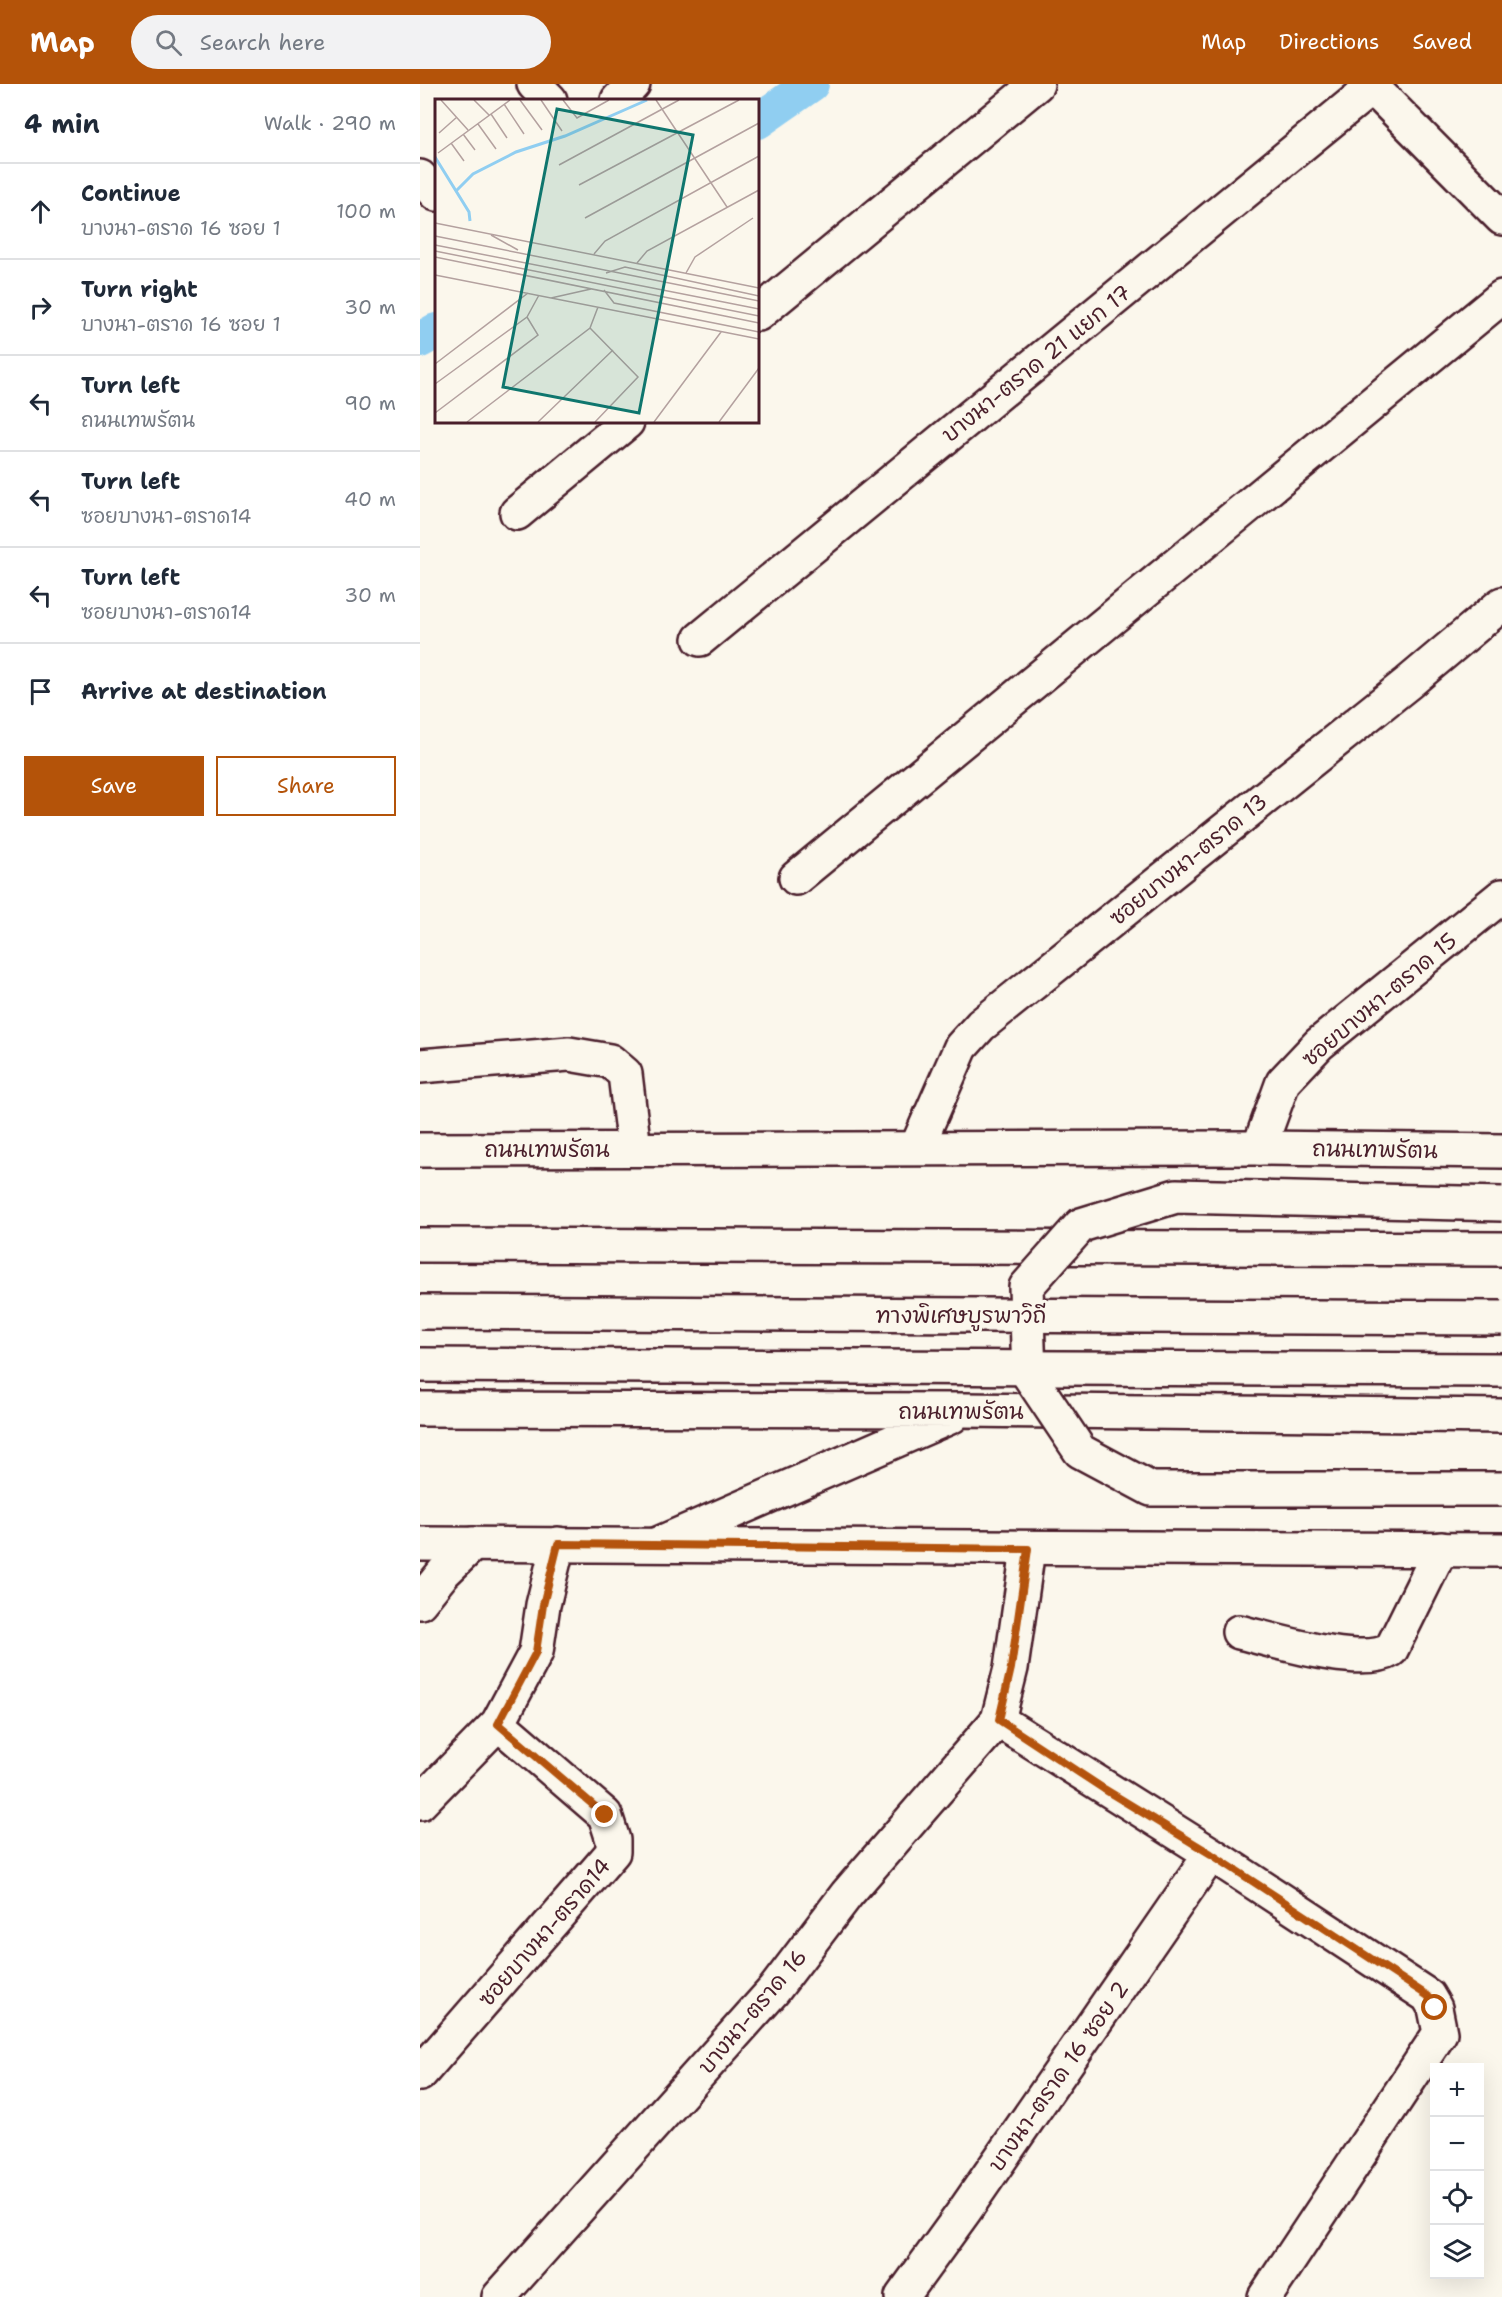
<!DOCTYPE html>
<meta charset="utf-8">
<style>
body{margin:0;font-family:"Shantell Sans","Playpen Sans Thai",sans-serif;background:#f2f2f3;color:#1f2937}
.controls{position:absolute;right:18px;bottom:18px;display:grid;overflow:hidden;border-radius:0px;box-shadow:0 6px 24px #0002}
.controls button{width:54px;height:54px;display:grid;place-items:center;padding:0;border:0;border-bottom:2px solid #e0e1e3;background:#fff;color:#1f2937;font:30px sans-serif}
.stop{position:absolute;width:18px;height:18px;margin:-14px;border:4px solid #b45309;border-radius:50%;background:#fff}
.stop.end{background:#b45309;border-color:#fff;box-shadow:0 2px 6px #0008}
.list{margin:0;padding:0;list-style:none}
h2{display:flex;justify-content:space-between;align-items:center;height:78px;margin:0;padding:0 24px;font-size:26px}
h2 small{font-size:20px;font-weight:400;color:#747a83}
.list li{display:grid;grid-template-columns:39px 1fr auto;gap:18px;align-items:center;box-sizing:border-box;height:96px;padding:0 24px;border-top:2px solid #e0e1e3}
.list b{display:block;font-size:22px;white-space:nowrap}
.list p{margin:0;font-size:20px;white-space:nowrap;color:#747a83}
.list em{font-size:20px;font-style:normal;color:#747a83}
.actions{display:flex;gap:12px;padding:18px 24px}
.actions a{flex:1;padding:14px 0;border:2px solid #b45309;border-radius:0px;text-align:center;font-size:21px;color:#b45309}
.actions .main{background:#b45309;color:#fff}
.icon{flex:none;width:33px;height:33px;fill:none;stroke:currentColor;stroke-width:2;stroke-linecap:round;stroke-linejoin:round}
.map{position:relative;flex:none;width:1082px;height:2213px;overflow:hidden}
header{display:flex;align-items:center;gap:36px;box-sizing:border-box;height:84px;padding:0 30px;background:#b45309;color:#fff}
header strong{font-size:28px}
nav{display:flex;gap:33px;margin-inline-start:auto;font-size:21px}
.search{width:420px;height:54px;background:#f2f2f3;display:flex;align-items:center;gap:15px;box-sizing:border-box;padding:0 21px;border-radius:33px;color:#747a83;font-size:22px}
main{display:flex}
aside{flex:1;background:#fff}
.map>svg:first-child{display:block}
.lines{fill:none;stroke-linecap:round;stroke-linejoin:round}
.canal{stroke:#90cef1;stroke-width:36}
.minor-casing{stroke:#4a1f2b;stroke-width:38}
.major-casing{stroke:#4a1f2b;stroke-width:38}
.highway-casing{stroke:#4a1f2b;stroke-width:38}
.minor{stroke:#fbf7ec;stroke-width:33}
.major{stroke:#fbf7ec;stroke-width:33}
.highway{stroke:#fbf7ec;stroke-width:33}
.major-bridge-casing{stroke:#4a1f2b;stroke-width:38;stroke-linecap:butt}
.highway-bridge-casing{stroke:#4a1f2b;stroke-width:38;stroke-linecap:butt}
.major-bridge{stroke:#fbf7ec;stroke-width:33}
.highway-bridge{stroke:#fbf7ec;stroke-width:33}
.route{stroke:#b45309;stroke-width:8}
.labels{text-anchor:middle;stroke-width:6;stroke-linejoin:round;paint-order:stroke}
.street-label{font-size:22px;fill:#4a1f2b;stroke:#fbf7ec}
.inset-river{fill:none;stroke:#90cef1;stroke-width:3}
.inset-road{fill:none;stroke:#b4a19f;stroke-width:1.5}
.view{fill:#0f766e;fill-opacity:0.15;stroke:#0f766e;stroke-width:3}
.inset-edge{fill:none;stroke:#4a1f2b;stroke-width:3}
</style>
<header>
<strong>Map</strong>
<div class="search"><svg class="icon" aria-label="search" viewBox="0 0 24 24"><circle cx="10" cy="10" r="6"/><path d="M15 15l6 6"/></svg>Search here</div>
<nav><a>Map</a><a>Directions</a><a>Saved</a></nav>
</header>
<main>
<aside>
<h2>4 min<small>Walk · 290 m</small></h2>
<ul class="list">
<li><svg class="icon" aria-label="ahead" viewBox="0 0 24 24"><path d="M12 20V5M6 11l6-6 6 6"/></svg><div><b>Continue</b><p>บางนา-ตราด 16 ซอย 1</p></div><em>100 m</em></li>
<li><svg class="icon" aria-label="right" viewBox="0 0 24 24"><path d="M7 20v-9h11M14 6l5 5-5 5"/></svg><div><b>Turn right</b><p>บางนา-ตราด 16 ซอย 1</p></div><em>30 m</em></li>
<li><svg class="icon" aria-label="left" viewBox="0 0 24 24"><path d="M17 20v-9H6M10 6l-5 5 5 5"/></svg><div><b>Turn left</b><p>ถนนเทพรัตน</p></div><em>90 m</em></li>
<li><svg class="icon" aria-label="left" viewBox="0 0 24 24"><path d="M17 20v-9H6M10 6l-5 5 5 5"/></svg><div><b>Turn left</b><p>ซอยบางนา-ตราด14</p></div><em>40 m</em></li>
<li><svg class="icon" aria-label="left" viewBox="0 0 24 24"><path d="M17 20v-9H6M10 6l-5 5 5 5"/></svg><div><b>Turn left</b><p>ซอยบางนา-ตราด14</p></div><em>30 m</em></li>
<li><svg class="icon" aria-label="arrive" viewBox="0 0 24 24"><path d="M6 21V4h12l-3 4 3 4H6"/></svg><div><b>Arrive at destination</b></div></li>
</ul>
<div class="actions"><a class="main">Save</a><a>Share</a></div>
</aside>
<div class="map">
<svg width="1082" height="2213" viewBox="0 0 1082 2213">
<rect width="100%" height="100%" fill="#fbf7ec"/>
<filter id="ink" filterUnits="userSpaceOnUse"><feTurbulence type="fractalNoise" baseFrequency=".0167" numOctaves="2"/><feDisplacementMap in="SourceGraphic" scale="12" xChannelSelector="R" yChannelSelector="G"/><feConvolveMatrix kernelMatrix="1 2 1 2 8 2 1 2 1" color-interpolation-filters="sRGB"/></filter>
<g filter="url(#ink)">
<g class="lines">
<path class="canal" d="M338,37L391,0
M0,256L16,247"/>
<defs>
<path id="minor" d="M114,0L130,16
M949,0L1082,134
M198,16L213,0
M0,93L16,110
M338,230L617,0
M97,429L207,338
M280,555L956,0
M376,794L1082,213
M0,982L149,970L190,977L205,990L214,1065
M497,1063L541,963L561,941L988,599L1082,520
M839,1064L863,998L899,960L1082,812
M0,1518L24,1488L53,1460
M819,1548C853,1556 941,1584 971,1566L1021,1465
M578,1636L791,1770L1008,1912L1015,1924L1020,1949L845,2213
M0,1719L78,1639L116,1568L123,1521L138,1460
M0,1990L193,1768V1756L185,1731L78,1639
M79,2213L354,1906L427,1810L578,1636L591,1584L608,1465
M482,2213L545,2126L791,1770"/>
<path id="major" d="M0,1066L839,1064L1082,1067
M0,1460L1082,1466"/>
<path id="highway" d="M0,1161L1082,1165
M0,1325L545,1326L1082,1332
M238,1460L532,1332"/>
</defs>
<use href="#minor" class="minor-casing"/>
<use href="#major" class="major-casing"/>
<use href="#highway" class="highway-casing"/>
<use href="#minor" class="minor"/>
<use href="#major" class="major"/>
<use href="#highway" class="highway"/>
<defs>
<path id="major-bridge" d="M1082,1120L756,1112L661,1141L606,1203L609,1291L660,1367L731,1405H1082"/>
<path id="highway-bridge" d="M0,1228L1082,1234
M0,1281L1082,1286"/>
</defs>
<use href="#major-bridge" class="major-bridge-casing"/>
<use href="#highway-bridge" class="highway-bridge-casing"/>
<use href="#major-bridge" class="major-bridge"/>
<use href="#highway-bridge" class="highway-bridge"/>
</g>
</g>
<g class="lines" filter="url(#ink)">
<path class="route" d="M185,1731L78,1640L116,1568L123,1521L138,1460L608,1465L591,1584L579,1636L684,1705L791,1770L1008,1912L1015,1924"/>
</g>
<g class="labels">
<g class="street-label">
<text transform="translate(616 279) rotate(-39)" y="8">บางนา-ตราด 21 แยก 17</text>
<text transform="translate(768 775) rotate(-39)" y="8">ซอยบางนา-ตราด 13</text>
<text transform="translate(959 915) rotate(-40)" y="8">ซอยบางนา-ตราด 15</text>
<text x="127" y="1073">ถนนเทพรัตน</text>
<text transform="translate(955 1065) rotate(1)" y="8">ถนนเทพรัตน</text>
<text x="541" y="1239">ทางพิเศษบูรพาวิถี</text>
<text x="541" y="1335">ถนนเทพรัตน</text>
<text transform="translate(124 1848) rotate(-49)" y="8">ซอยบางนา-ตราด14</text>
<text transform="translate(332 1927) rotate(-50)" y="8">บางนา-ตราด 16</text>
<text transform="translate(638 1992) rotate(-55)" y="8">บางนา-ตราด 16 ซอย 2</text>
</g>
</g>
<g transform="translate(15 15)">
<rect width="324" height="324" fill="#fbf7ec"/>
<path class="inset-river" d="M0,58L34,113L35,122M21,92L38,75L81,53L130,37L212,1"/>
<path class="inset-road" d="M6,1L33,31M39,1L54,16M85,1L107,31M106,1L127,32M128,1L142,19L174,1M221,1L292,108M69,5L89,35M56,15L72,39M43,25L61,50M4,34L22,18M28,35L40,51M16,44L29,62M3,54L75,1M124,66L244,1M144,86L304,1M150,119L324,24M0,124L324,189M56,136L83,151M0,137L324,202M0,146L324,210M0,152L324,217M159,155L170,142L324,57M0,158L324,224M202,164L212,152L324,91M171,174L190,168L324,197M251,174L260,158L318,119M0,176L324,240M169,191L179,204L324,233M116,199L156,190M155,229L203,278L160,323M0,265L93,194M0,285L92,218L104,196M0,314L103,236L92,218M32,323L155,229L163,208M103,323L178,251M219,323L286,233M284,323L324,269"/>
<path class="view" d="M122,10L258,36L204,314L68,288Z"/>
<rect width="324" height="324" class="inset-edge"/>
</g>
</svg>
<div class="controls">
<button>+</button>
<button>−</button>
<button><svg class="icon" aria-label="locate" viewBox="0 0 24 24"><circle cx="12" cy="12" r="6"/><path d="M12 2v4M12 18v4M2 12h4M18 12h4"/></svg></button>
<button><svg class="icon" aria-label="layers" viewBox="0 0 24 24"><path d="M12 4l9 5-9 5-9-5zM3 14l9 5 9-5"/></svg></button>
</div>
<div class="stop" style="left:1015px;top:1924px"></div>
<div class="stop end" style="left:185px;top:1731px"></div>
</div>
</main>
